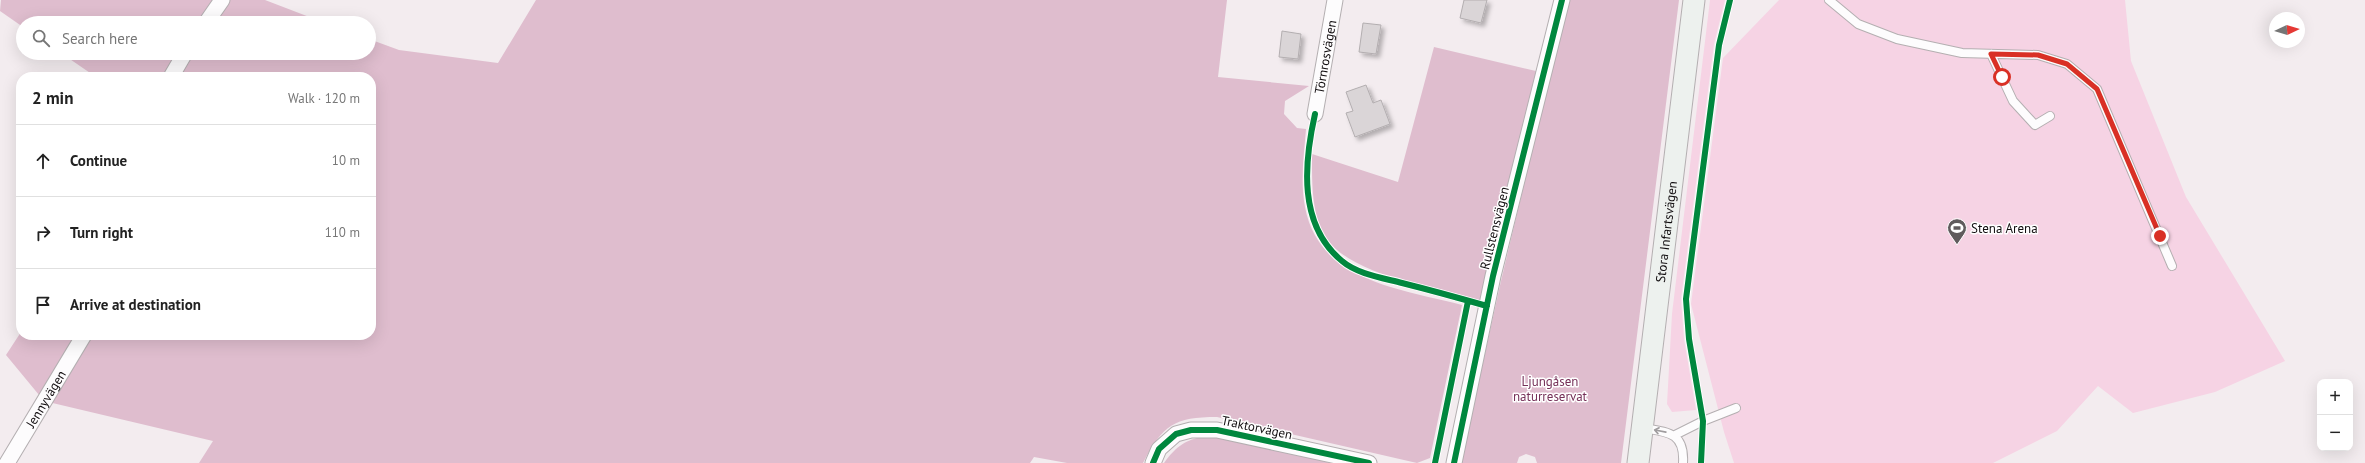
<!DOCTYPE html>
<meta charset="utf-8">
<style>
body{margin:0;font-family:"PT Sans",sans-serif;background:#f2f2f2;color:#222}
.controls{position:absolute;right:12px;bottom:12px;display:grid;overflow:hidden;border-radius:8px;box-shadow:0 4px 16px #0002}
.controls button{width:36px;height:36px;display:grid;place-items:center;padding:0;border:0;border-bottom:1px solid #e0e0e0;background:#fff;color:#222;font:20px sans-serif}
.compass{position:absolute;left:2269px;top:12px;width:36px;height:36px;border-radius:50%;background:#fff;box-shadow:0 4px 16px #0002;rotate:86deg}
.stop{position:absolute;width:12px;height:12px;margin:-9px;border:3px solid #d93025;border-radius:50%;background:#fff}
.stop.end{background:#d93025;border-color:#fff;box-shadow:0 1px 4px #0008}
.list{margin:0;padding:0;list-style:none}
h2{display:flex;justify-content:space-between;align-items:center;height:52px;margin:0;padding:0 16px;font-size:17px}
h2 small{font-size:13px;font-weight:400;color:#767676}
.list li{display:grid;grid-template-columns:26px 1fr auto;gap:12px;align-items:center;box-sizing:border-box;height:72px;padding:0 16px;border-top:1px solid #e0e0e0}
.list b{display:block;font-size:15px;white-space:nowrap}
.list em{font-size:13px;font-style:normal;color:#767676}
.icon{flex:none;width:22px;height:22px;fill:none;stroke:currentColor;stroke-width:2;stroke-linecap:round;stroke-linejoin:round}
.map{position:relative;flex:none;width:2365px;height:463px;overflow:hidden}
.search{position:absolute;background:#fff;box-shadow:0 4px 16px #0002;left:16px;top:16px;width:360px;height:44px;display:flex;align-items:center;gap:10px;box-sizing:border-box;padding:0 14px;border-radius:22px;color:#767676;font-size:15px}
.panel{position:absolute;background:#fff;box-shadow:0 4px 16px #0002;left:16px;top:72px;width:360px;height:268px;border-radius:16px}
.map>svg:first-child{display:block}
.green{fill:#f6d3e4}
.forest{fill:#dfbdce}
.building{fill:#dad5d7;stroke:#b3aeb0;filter:url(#shadow)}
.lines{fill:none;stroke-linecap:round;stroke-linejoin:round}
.service-casing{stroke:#b4afb1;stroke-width:10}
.minor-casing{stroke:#b4afb1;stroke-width:17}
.secondary-casing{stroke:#b4afb1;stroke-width:23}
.service{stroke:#fdfcfd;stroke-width:8}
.minor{stroke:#fdfcfd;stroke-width:15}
.secondary{stroke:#edf1ee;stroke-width:21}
.cycleway-casing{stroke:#fff;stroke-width:8}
.cycleway{stroke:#00873e;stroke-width:6}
.oneway{stroke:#9f9c9e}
.route{stroke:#d93025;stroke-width:5}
.labels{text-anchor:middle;stroke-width:3;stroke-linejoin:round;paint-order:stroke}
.street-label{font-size:13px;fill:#110d0f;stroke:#fff}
.poi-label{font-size:13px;fill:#110d0f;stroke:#fff;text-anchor:start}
.park-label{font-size:13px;fill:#763159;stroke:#fff}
</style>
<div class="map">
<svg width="2365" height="463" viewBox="0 0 2365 463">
<defs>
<filter id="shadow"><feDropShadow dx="3.5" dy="3.5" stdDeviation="2" flood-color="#0004"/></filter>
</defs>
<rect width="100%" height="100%" fill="#f3ecef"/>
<path class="green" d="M1710,0H1725L1714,44L1681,299L1684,339L1696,410L1672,412L1667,404L1672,314Z
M1779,0H2125L2131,61L2186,197L2285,361L2215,392L2133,413L2098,386L2057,431L1993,463H1734L1724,432L1691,304L1723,58Z"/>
<path class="forest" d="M1,0H265L325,23H23V27L0,11Z
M536,0H1227L1218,77L1309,86L1285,101L1284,114L1297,128L1306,129C1304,155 1300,181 1305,207C1319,282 1402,289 1462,305L1430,458L1417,463L1217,417C1174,417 1163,425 1143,463H1067L1034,457L1030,463H199L213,441L44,401L6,355L21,332V335H371V77H96L61,53H369V39L399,50L498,63Z
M1568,0H1679L1621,463H1537L1535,457L1526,454L1519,457L1517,463H1461L1501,281Z
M1434,47L1536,71L1481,301C1438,289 1357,276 1329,242C1311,220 1312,182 1312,154L1398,182Z
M1201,437H1219L1331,463H1164C1175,448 1183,441 1201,437Z"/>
<path class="building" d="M1464,0H1487L1481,23L1460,18Z
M1363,23L1381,25L1376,54L1359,52Z
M1282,31L1301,34L1298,59L1279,57Z
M1366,85L1373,103L1381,100L1390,124L1355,137L1346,113L1353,111L1346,92Z"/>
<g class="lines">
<defs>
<path id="service" d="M1829,0L1858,24L1897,39L1962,53L2038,55L2067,64L2097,89L2172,266
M1991,54L2013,101L2035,125L2050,116
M1643,428C1667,432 1685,432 1683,463
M1675,435L1703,421L1736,408"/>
<g id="minor">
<path d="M206,23L222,0"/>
<path d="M171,77L185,53"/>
<path id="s1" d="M1315,114L1335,0"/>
<path id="s2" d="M7,463L84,335"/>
<path d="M1153,463L1159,449L1176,434L1191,430H1217L1369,463"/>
<path d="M1454,463L1493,276L1562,0"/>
</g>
<g id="secondary">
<path id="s3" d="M1638,463L1694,0"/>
</g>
</defs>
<use href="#service" class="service-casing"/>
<use href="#minor" class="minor-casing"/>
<use href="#secondary" class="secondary-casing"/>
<use href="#service" class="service"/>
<use href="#minor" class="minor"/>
<use href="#secondary" class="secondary"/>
<defs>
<path id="cycleway" d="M1315,114C1304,163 1298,225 1342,261C1357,274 1383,278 1402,283C1430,290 1459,298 1487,306
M1153,463L1159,449L1176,434L1191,430H1217L1369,463
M1435,463L1468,301
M1454,463L1493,276L1562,0
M1701,463L1703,421L1689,339L1686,299L1719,45L1730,0"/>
</defs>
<use href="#cycleway" class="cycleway-casing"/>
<use href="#cycleway" class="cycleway"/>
</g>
<defs><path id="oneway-shaft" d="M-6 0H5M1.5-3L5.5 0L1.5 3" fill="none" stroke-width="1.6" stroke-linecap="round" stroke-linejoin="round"/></defs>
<use class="oneway" href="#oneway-shaft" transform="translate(1660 431) rotate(-169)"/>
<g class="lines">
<path class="route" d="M2002,77L1991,54L2038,55L2067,64L2097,89L2160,236"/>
</g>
<defs>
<symbol id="stadium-pin" viewBox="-11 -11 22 30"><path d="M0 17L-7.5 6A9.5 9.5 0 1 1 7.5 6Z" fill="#605b5d" stroke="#fff"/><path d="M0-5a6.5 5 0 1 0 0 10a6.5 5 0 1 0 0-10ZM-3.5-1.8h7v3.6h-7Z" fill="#fff"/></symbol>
</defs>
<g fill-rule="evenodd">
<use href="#stadium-pin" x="1946" y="217" width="22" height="30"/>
</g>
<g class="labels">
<g class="street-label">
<text dy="5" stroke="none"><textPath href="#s1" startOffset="58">Törnrosvägen</textPath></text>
<text transform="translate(1494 228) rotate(-76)" y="5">Rullstensvägen</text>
<text dy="5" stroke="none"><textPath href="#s3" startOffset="233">Stora Infartsvägen</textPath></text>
<text dy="5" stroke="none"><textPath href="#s2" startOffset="75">Jennyvägen</textPath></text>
<text transform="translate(1257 427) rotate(12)" y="5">Traktorvägen</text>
</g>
<g class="poi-label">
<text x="1971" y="233">Stena Arena</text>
</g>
<g class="park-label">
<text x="1550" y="386">Ljungåsen<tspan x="1550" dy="15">naturreservat</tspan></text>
</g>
</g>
</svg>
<div class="controls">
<button>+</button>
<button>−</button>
</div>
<svg class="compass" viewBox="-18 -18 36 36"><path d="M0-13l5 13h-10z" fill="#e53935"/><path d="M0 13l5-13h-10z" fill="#767676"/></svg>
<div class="stop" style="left:2002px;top:77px"></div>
<div class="stop end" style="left:2160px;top:236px"></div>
<div class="search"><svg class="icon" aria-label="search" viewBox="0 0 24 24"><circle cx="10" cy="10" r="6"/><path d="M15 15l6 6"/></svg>Search here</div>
<section class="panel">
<h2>2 min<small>Walk · 120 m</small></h2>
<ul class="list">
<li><svg class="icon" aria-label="ahead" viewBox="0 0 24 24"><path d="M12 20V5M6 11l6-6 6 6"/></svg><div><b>Continue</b></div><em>10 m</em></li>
<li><svg class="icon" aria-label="right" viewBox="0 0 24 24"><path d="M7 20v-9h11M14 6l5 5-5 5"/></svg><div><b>Turn right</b></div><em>110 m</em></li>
<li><svg class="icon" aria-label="arrive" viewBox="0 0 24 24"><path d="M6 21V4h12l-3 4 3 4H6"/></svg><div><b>Arrive at destination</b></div></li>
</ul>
</section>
</div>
